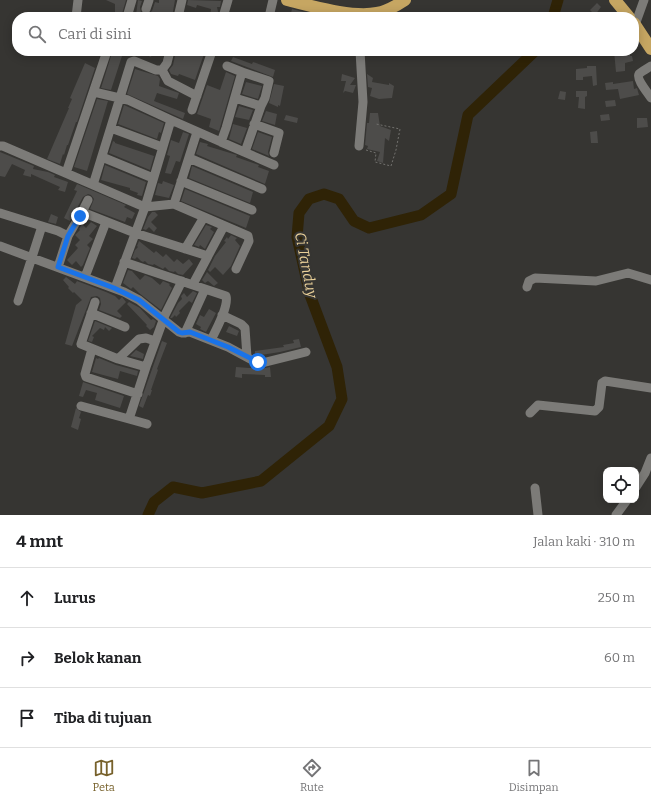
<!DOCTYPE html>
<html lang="id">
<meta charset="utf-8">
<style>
body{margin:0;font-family:Bitter,serif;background:#f2f2f2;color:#202124}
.controls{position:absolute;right:12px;bottom:12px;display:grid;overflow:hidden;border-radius:8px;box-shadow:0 2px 10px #0003}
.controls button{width:36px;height:36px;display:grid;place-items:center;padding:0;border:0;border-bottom:1px solid #e0e0e0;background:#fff;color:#202124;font:20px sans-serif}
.stop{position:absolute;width:12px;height:12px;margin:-9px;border:3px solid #1a73e8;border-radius:50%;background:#fff}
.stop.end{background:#1a73e8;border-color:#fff;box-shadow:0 1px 4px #0008}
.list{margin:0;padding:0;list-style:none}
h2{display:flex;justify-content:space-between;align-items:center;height:52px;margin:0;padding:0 16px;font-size:17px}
h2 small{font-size:13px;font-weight:400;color:#757577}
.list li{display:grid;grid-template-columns:26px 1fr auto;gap:12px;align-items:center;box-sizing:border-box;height:60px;padding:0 16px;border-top:1px solid #e0e0e0}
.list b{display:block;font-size:15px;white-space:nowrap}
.list em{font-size:13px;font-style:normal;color:#757577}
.icon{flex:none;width:22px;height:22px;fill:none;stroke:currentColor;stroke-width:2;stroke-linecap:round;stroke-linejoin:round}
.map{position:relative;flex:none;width:651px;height:515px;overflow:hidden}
.search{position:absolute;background:#fff;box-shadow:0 2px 10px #0003;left:12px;right:12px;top:12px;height:44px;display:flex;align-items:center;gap:10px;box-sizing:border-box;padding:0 14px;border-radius:16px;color:#757577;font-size:15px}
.sheet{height:232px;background:#fff}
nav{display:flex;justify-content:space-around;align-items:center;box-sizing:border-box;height:56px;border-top:1px solid #e0e0e0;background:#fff;font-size:11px;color:#757577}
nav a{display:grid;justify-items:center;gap:2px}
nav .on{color:#77612b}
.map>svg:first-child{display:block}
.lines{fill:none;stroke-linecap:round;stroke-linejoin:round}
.river{stroke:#2f2306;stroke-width:11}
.building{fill:#4d4c4a}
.path{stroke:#73726f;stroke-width:1;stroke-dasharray:2 2;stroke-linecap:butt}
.minor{stroke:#7c7b78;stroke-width:9}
.highway{stroke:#c6a662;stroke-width:12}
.route{stroke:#1a73e8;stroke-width:5}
.labels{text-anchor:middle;stroke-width:4;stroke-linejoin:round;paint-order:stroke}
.water-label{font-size:15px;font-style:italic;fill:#e9cf98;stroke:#363532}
</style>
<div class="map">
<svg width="651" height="515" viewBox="0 0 651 515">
<rect width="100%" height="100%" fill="#363532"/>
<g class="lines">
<path class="river" d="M553,17L558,0
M148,515L154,502L173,487L202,493L261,481L329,426L342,399L337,367L310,295L297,237L299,213L309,199L324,194L339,199L354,221L369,228L421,215L451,194L468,115L535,51"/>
</g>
<path class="building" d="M106,0H126L121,17H115V4Z
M138,0L142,1L140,7L141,13L147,15L152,11L155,2L159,3V0H175L172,17H148L136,15Z
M188,0L221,1L220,7H217L218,12L217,17H210L211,9L197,5L196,8L187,5Z
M597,3L601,7L595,15L590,10Z
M292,9L324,17H290Z
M137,51H153L151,57Z
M176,51H196L204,54L195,80L179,74L178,76L171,74L169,70L173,65Z
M614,51H630V56H632L633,61L625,63V71L616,72Z
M112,53L122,56L111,90L101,88Z
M233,57L252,64L253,62L275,70L273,77L231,61Z
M85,63L95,68L77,122H76L68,145H67L64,155L63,154L60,164L47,159L69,108H68L72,99L70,98Z
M587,66H596L597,85L593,86L592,76L583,77V80H576V69L587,68Z
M135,69L158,76L160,79L159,86L179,93L177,99L157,93L154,101L185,113L183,119L127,94Z
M226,72L235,76L219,131L209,127L211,119L197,114L207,85L220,90Z
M342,74L355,78L350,85H356L353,93L345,91L343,93L346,81H341Z
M367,74L373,78L372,82L389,85V83L394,86L392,98L379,99L370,96L372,88L368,87Z
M633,81L634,89L637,88L639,95L620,99L618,89L606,90L605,83L613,82V84Z
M246,82L262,86L258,99L242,94Z
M274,84L284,86L280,106L278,105V107L269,103Z
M560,91L566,92L565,100L558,99Z
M576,91H587V96L585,97V109L578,108L579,97H576Z
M97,99L108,101L87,171L74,167Z
M615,100L616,106L606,107L605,101Z
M124,105L164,123L161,133L159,132L157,139L118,124Z
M239,106L253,110L249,120L235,117Z
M266,111L277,114L275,125L262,121Z
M370,113H378L380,126L391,130L389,141L385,138L383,163L377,161L380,152L367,149L368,146L365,145L367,123H369Z
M609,114L610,120L601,121L600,115Z
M286,115L298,118L297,123L284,120Z
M637,118H647L648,127L637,128Z
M233,124L247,128L241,144L229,139Z
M597,131L598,143H591L590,132Z
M183,132L189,134L180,162L176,161L171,174L165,173L170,156L167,155L171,140L179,143Z
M258,132L272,137L268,152L269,156L252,149Z
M113,141L115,142V143L154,156L150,170L109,153Z
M200,142L208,144L207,146L237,155L236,157L259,165L258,167L269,171L265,184L196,154Z
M0,152L34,166L33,169L48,172L55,175L54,177L68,182L65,192L58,190L60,187L31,174V177L23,175L25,170L12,164L5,177L0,176Z
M105,165L146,182L142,196L137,195L138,193L130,190V188L101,180Z
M192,166L253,192L250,203L189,178Z
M163,181L174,185L169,198L155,195L158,183L162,184Z
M77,184L126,205L124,207L135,213L132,219L127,217L125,222L90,209L94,199L91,195L88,194L83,197L70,221L64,218L77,191L74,190Z
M185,189L250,216L246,228L181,201Z
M152,212H155L158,215L151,222L157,228L154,232L149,227L146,230L143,229L148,217Z
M51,214L58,217L56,224L48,222Z
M91,222L97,226L89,236L93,239L87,245L90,248L83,265L81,267L76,261L72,265L67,260L78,248L75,245L80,240L75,235L80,230L79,229L82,224L86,228Z
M206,225L212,227L210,229L214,232L205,249L200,245L199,247L194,245Z
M231,235L237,238L235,240L240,246L231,266L223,275L215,267L210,272L208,270L215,256L226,242L224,241L227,237L228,239Z
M139,241L154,253L156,251L163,257L166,254L174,262L177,259L183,264L189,259L193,264L183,275L178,274L175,271L174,272L169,271L165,267L163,269L154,264L153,265L148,264L145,261L143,262L141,261L137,257L135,259L132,258L135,250L138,247L137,246Z
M128,270L132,271L140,280L145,275L152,278L160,285L163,281L170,284L169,285L172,288L161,310L139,293L133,287L131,289L123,283Z
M207,272L218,283L214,286L208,281L205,283L202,280Z
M66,277L75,284L77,281L106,292L115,296L119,300L122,297L126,302L117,311L122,316L120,318L99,310L101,304L100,298L97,296L91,297L72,346L65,344L76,305L82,300L74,292L73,293L68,288L69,287L63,280Z
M193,291L197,293L192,303L189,301L179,311L180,313L176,317L175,315L172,318H170L178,303L182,299L181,296L184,293L187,297Z
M129,302L140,308L151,320L153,319L156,321L154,327L150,330L146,326L147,325L127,304Z
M209,309L216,313L206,332L200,329L201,327L196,324L200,315L204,317Z
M95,321L112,328L109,331L105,327L104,330L100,328L92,336L94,337L92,342L88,341Z
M229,326L239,331L237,336L226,332Z
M299,339L301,347L280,352L261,355V357L255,355V351L284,347L283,345L294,343L293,340Z
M162,341L167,343L157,369L158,370L151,390H152L150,396L148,395L143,408L139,406Z
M136,350L144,354L143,359L130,356Z
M96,358L98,359L99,358L116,365L138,371L137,376L120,371L118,379L92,372Z
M236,367L261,369L270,367L271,377H265V375L242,374V378L235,377Z
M83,382L124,396L120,408L95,400L97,393L86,390L83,397L79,396Z
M76,408L81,412L79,418L81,419L78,430L71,427Z"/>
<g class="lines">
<path class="path" d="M366,150L376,153L375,162L391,166L396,150L400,129L376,124"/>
<path class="minor" d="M146,9L149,0
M76,17L78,0
M127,17L132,0
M178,17L182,0
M223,17L228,0
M269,17L273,0
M635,25L644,0
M227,66L242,72
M651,66C648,68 642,71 639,74C636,79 648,93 651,98
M162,70L168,81L197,96
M94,92L128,100L171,120L145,207L115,288
M192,110L212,51
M171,120L221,142L226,128L242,72L269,81L265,98L261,106L235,98
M254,124L279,133L274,153
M111,128L162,147
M221,142L274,165
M0,146H3L140,205L145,207L174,204L248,236L249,241L236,269
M359,146L363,102L360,51
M245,152L261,106
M102,157L153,178
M189,158L262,189
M66,173L106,54
M181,181L252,210
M93,185L131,62L134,61L156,70H162L167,63L170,51
M174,204L197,132
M82,212L88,200
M0,213L58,231L68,236
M0,246L124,292L139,300L179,332L182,333L190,332L228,347L254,361L262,363L306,352
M185,249L204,217
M208,256L224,226
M124,262L226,296C229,306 216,330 211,340
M58,267L68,236L82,212L135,233L208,256L193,284
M85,277L106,222
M527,287L529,281L535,278L596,281L628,273L651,280
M18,301L42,226
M95,302L81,344L118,359L146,367L165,315L182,281
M91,313L125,327
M222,315L241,324L245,328L247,357
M185,333L205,289
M92,349L85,374L86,377L138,394
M118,359L139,339L146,338L155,341
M81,406L129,419L146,367
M530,413L538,405L595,411L599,407L602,383L605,381L651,388
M129,419L147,424
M636,487L645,473L651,458
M535,488L538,515
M616,515L627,500"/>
<path class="highway" d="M287,0C312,6 352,18 377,13C388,11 396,6 405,0
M615,0L629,17
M634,23L651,49"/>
</g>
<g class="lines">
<path class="route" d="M80,216L68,236L58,267L114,288L139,300L179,332L182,333L190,332L228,347L258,362"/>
</g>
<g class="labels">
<g class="water-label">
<text transform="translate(306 265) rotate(79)" y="5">Ci Tanduy</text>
</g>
</g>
</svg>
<div class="controls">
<button><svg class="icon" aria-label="locate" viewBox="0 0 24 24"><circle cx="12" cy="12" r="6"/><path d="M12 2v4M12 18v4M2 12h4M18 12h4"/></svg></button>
</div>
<div class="stop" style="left:258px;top:362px"></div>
<div class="stop end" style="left:80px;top:216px"></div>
<div class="search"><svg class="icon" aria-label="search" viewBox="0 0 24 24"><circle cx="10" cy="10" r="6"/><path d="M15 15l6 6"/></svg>Cari di sini</div>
</div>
<section class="sheet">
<h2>4 mnt<small>Jalan kaki · 310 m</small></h2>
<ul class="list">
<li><svg class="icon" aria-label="ahead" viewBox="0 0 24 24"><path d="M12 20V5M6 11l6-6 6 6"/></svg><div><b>Lurus</b></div><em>250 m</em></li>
<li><svg class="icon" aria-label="right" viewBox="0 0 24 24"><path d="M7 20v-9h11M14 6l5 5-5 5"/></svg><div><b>Belok kanan</b></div><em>60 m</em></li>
<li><svg class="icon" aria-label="arrive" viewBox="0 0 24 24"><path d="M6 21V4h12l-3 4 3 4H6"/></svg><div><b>Tiba di tujuan</b></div></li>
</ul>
</section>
<nav>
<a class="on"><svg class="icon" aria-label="map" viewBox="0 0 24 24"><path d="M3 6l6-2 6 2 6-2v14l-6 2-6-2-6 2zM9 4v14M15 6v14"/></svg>Peta</a>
<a><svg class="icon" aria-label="directions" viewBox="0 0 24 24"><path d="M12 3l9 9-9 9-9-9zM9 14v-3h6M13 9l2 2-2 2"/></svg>Rute</a>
<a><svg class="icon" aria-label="saved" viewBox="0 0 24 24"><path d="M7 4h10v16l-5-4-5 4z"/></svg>Disimpan</a>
</nav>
